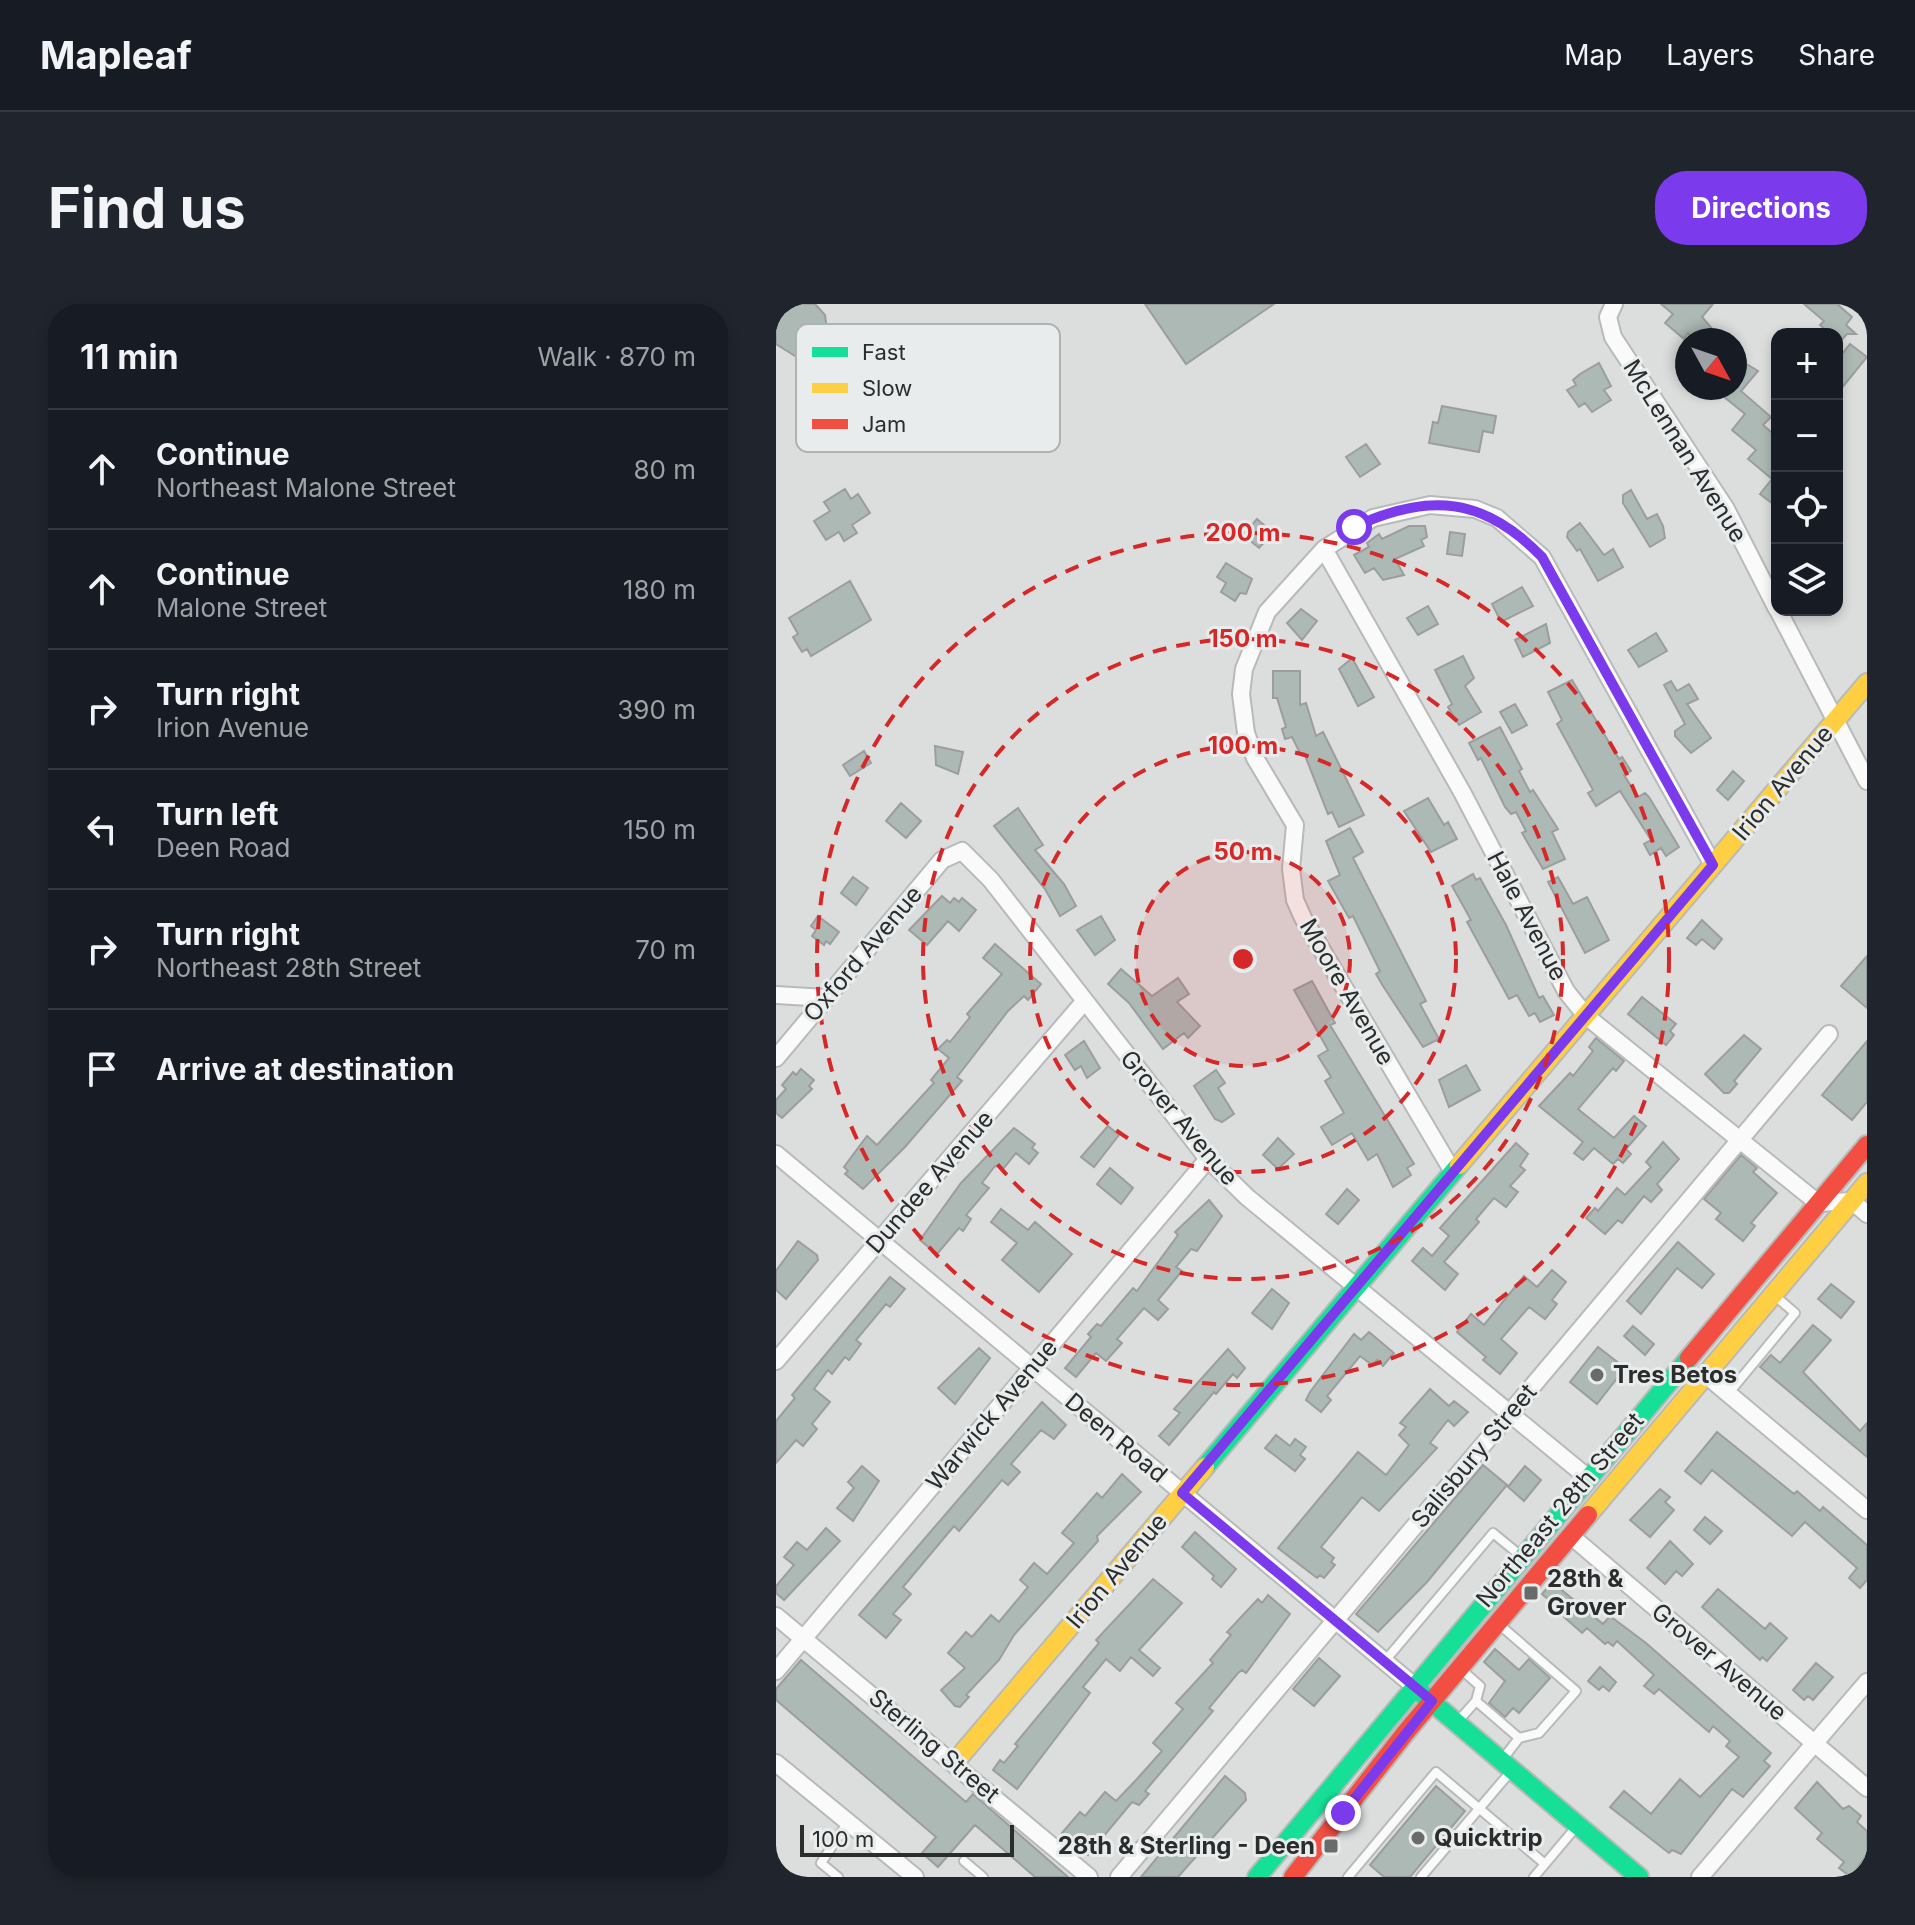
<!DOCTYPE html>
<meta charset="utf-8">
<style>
body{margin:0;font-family:Inter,sans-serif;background:#20242c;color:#f1f3f6}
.controls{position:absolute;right:24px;top:24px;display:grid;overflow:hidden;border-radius:16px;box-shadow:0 4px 12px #0003}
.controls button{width:72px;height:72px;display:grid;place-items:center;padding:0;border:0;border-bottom:2px solid #363941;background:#171b24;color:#f1f3f6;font:40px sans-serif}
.compass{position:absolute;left:899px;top:24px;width:72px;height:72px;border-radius:50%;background:#171b24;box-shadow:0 4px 12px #0003;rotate:130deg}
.scale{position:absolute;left:24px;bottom:20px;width:214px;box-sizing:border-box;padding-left:8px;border:4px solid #2b2c2c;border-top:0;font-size:22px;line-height:28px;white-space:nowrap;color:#2b2c2c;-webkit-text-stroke:6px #e8ecec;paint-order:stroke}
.stop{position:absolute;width:24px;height:24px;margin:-18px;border:6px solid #7c3aed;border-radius:50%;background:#fff}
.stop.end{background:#7c3aed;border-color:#fff;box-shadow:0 2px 8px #0008}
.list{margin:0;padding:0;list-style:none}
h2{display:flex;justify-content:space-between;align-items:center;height:104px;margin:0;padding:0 32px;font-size:34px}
h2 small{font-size:26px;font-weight:400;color:#9ea1a6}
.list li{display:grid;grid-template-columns:52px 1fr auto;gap:24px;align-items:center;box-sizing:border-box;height:120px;padding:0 32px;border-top:2px solid #363941}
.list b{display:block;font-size:30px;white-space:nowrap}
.list p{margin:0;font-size:26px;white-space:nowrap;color:#9ea1a6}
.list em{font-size:26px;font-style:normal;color:#9ea1a6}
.icon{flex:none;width:44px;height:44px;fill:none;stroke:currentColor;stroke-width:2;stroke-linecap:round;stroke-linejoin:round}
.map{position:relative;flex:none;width:1091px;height:1573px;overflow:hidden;border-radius:32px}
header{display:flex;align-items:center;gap:48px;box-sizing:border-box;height:112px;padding:0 40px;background:#171b24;border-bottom:2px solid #363941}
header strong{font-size:38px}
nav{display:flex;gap:44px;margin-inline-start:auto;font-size:28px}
.intro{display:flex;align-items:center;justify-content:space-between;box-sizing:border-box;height:192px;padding:0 48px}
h1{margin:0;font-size:56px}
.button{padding:20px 36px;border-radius:32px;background:#7c3aed;color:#fff;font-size:28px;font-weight:700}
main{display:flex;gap:48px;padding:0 48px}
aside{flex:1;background:#171b24;border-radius:32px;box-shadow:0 4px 12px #0003}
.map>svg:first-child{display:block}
.building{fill:#acb9b5;stroke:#9c9e9e;stroke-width:2}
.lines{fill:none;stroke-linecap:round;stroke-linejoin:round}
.lane-casing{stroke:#b8baba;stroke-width:12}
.street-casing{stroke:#b8baba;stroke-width:20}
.fast-casing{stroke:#b8baba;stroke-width:22}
.slow-casing{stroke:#b8baba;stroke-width:22}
.jam-casing{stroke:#b8baba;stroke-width:22}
.lane{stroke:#fafafa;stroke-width:8}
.street{stroke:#fafafa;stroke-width:16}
.fast{stroke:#16e098;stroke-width:18}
.slow{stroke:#ffcf43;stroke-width:18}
.jam{stroke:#f24e42;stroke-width:18}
.route{stroke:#7c3aed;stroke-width:10}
.ring{fill:none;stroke:#d62828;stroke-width:4;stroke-dasharray:14 10}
.poi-dot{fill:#696a6a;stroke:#e8ecec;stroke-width:3}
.labels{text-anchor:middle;stroke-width:6;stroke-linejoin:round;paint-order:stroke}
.street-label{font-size:24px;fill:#2b2c2c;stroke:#e8ecec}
.poi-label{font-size:24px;font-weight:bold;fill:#2b2c2c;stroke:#e8ecec;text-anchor:start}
.key{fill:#e8ecec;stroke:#afb2b2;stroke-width:2}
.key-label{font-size:22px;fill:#2b2c2c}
.centre{fill:#d62828;stroke:#e8ecec;stroke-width:4}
.ring-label{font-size:24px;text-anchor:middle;font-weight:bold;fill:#d62828;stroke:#e8ecec;stroke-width:6;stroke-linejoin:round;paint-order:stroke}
</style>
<header>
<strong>Mapleaf</strong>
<nav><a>Map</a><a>Layers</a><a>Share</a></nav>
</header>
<div class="intro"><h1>Find us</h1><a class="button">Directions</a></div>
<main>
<aside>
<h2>11 min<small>Walk · 870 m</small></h2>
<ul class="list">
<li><svg class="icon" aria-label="ahead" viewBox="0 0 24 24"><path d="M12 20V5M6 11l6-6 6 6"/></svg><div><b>Continue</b><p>Northeast Malone Street</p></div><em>80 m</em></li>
<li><svg class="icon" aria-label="ahead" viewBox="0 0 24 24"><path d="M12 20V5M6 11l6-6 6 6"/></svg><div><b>Continue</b><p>Malone Street</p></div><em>180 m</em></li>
<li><svg class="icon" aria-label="right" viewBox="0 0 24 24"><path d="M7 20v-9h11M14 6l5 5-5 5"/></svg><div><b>Turn right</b><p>Irion Avenue</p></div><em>390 m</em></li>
<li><svg class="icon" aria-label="left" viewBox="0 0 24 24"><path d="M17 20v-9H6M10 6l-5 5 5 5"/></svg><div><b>Turn left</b><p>Deen Road</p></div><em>150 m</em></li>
<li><svg class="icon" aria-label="right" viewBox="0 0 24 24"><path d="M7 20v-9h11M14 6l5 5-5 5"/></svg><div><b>Turn right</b><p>Northeast 28th Street</p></div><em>70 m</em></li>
<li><svg class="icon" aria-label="arrive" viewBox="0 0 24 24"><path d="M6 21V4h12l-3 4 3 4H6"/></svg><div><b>Arrive at destination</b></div></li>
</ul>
</aside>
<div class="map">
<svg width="1091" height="1573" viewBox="0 0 1091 1573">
<rect width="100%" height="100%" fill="#dcdede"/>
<path class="building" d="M6,0H39L49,11L51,26L46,40L34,50L19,52L0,40V5Z
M369,0H498L410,60Z
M885,0H937L926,13L938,27L935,30L940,36H918L912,29L908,35L889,19L897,10Z
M1028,0H1061L1076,13L1070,21L1080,30H1071L1061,41V30H1054L1044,21L1048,17Z
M1074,40L1091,53L1061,90V56Z
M959,53L982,67L965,87L995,113L987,121L1001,133V203L984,190L996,175L972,155L980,146L956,126L969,110L937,84H959Z
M823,59L835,82L828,86L835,96L816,108L809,99L803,103L791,86L800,81L797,76L804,70Z
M666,102L720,112L717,129L707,127L703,148L653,139L657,118L662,119Z
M590,140L604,160L584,173L570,153Z
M69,185L75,195L82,190L94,209L76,221L81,229L68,237L63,228L50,236L38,217L54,207L48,198Z
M855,186L871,215L881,210L887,222L889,234L874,243L847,199V191Z
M481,215L497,229L483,244L467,231Z
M804,219L828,251L837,245L847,263L822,277L804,245L801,247L791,233L792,228Z
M633,222H649L651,233L645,236L648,242L619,255L628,271L607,276L598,264L589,269L578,251L593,243L591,239L603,230L606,235Z
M674,228L689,230L686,252L671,250Z
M450,259L476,275L470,290L464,289L459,297L445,288L450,279L441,273Z
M74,277L95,316L35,352L31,345L26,348L17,333L22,330L13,314Z
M746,283L757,302L725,318L716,300Z
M652,302L662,320L642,331L631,314Z
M525,305L541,317L526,336L511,319Z
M770,320L774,339L747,353L739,336Z
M880,329L891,347L863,363L852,346Z
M687,352L698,374L689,382L705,408L683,421L672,403L676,400L659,366Z
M576,354L598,393L582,402L563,365Z
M497,367H524V401L530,399L540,432L547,428L588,511L563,523L556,508L552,510L528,449L525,451L516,433L509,435L506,425L510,423L501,394H497Z
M796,376L843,455L846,453L855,467L848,471L862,493L869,489L873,493L903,543L890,552L885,544L874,551L868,540L875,536L844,487L820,502L812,489L817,486L781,420L786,416L772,388Z
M895,377L901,387L913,380L922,395L911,400L935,434L915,449L899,432V427L909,420L888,381Z
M739,400L751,421L736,429L724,408Z
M724,423L746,465L743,467L754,488L757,486L782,525L776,528L789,555L767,565L746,529L750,527L740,508L735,510L729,503L705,454L702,456L693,439Z
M159,442L187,448L182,470L160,461Z
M88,447L95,459L74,472L67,461Z
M957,467L968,477L952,496L941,486Z
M652,494L668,521L672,518L681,535L655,548L628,507Z
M125,499L145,517L130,534L110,517Z
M242,504L267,541L259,546L288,580L300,602L284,612L269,585L218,522Z
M574,524L587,548L577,554L650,697L644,700L663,735L647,743L607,682L600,670L604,667L577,612L573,614L552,577L564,571L550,537Z
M697,570L700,576L704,574L730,621L763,694L767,692L778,711L764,718L759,709L753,712L741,691L733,695L691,618L695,616L676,582Z
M77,573L92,584L80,601L65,589Z
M782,573L797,600L811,593L833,636L809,649L772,578Z
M166,592L174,599L178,594L183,598L186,594L200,606L183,627L172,617L151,641L133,626Z
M42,612L63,628L54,640L50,637L48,641L36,632L40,626L35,622Z
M325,612L339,636L319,651L301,626Z
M926,616L946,635L938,645L926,635L920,641L911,634Z
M219,640L265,680L252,696L248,692L232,707L181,773L186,777L129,843L87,885L69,870L72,867L68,863L91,832L101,841L158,779L155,776L173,754L162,745L171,736L174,738L194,713L191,710L226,670L207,654Z
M1091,652V704L1065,682Z
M345,665L376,692L402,674L413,690L401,698L424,722L412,734L408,729L387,745L353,699L332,680Z
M536,677L559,719L554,721L638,860L631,864L635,871L617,883L601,850L592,856L576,829L556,841L545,823L568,809L549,777L555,773L542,752L552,746L518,686Z
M866,693L900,720L894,727L898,731L890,741L852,710Z
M968,731L985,745L958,777L961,780L953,789H948L929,770Z
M820,734L848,757L840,767L837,764L802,805L838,834L858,812L870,822L850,845L855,850L847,859L842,855L837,860L818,844L807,856L798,849L807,838L763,802L794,769L797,772L817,747L813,743Z
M308,737L324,764L311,774L305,762L299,766L289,751Z
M1091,737V798L1076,816L1046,791Z
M690,761L704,786L673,803L663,776Z
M25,765L38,776L33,782L36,785L6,814L0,809V796L10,785L6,781L17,768L20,771Z
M440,766L449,779L442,784L458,810L446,818L439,815L418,782Z
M332,822L343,831L318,863L305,853Z
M238,824L259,840L256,844L262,849L253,860L240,849L228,864L219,862L206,879L213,884L190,911L195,915L187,927L183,924L161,950L144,936L185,879Z
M502,834L518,850L502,865L487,851Z
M887,838L903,855L881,880L886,886L875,898L868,892L846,919L842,916L829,930L810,914L819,904L822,907L841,884L849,891L875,863L870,858Z
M740,839L752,850L744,862L749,866L734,882L742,888L730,903L718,894L700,915L703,918L668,958L682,970L669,986L636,957L647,944L656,952L673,932L664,924Z
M965,851L981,864L977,868L1001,889L975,919L979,922L967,937L940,915L945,909L928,895Z
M334,864L357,884L345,900L321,880Z
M571,885L583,896L562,920L550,910Z
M433,896L446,912L421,947L415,945L400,963L406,967L382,996L392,1005L382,1016L368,1004L341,1035L346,1039L330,1057L320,1049L300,1073L289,1064L315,1033L312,1030L321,1020L325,1022L357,984L361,987L402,931L399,928Z
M225,905L252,926L259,918L296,950L263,988L226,956L241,939L215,918Z
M22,937L41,951L42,956L10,995L0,986V967Z
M902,938L938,970L926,984L901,964L865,1010L851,997Z
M776,966L790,978L776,996L781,1000L769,1015L753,1003L725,1035L741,1049L724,1070L707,1056L710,1053L681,1028L695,1010L708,1021L748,972L761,983Z
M114,973L129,985L114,1003L110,1000L80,1036L85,1040L73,1056L69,1053L56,1070L52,1066L38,1085L54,1098L36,1120L41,1125L27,1142L20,1136L0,1159V1117L19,1094L16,1091Z
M1055,980L1078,998L1065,1014L1042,995Z
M496,985L513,999L496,1025L476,1009Z
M1037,1021L1055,1036L1027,1068L1084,1127L1091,1119V1153L984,1063L995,1051L1004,1059Z
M857,1022L878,1040L869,1051L848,1032Z
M593,1028L618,1049L607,1062L601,1056L596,1061L584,1052L551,1092L555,1096L545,1108L530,1096L534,1088L578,1030L585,1036Z
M822,1043L849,1064L821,1100L794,1078Z
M203,1044L214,1054L179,1100L162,1084Z
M452,1045L469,1064L461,1074L457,1070L440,1090L438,1088L393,1141L383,1132L404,1109L398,1105Z
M654,1085L673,1102L678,1097L692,1108L678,1122L672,1116L654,1139L661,1144L603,1207L586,1193L545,1243L558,1254L555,1258L559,1261L548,1274L544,1271L541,1274L502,1244L582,1148L610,1171L633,1141L623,1131L630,1123L624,1119Z
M266,1098L290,1121L278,1135L265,1126L235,1160L244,1168L232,1181L226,1176L183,1227L178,1222L127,1283L135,1290L117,1310L125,1316L110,1334L83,1311Z
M941,1128L1018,1190L1021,1187L1044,1207L1047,1203L1091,1241V1276L1084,1284L1073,1274L1081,1264L1029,1218L1016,1232L936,1166L925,1180L909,1167Z
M500,1131L514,1142L519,1135L530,1143L524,1151L529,1155L519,1167L489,1144Z
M707,1161L731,1181L651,1278L602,1328L580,1310Z
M86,1162L103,1177L77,1217L61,1204L78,1184L72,1178Z
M749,1162L765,1176L748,1197L732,1183Z
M346,1170L365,1188L321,1232L322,1237L238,1331L223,1356L190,1391L193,1393L184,1403L179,1402L165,1386L189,1364L172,1349L190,1328L196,1333L215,1311L223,1318L252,1283L244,1276L258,1259L271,1270L298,1239L286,1229L321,1189L326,1194Z
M884,1185L894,1193L889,1198L898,1206L874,1233L854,1216Z
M929,1213L946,1227L934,1240L918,1226Z
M50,1224L64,1237L8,1296L0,1289V1282L18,1261L8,1253L21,1238L31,1246Z
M419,1228L460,1265L445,1283L436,1275L438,1272L406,1243Z
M894,1237L917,1260L906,1272L900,1267L889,1280L871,1264Z
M377,1275L406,1299L363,1346L384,1364L377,1372L355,1353L344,1367L330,1355L307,1383L314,1389L241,1485L217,1466L224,1456L228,1459L242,1442L239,1440L318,1345L323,1339L320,1336Z
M776,1278L827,1320L834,1312L870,1339L995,1449L988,1457L994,1462L967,1493L956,1485L905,1550L896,1546L893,1549L834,1503L848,1487L875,1510L904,1475L924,1493L963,1453L950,1442L954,1437L937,1422L933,1428L883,1385L878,1390L868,1382L878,1371L841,1337L837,1342L832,1338L829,1340L811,1324L806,1329L788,1313L790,1310L766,1290Z
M942,1285L989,1325L994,1319L1011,1334L991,1357L986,1353L984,1356L926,1303Z
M492,1291L514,1310L470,1369L466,1366L462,1369L433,1404L437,1407L369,1487L373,1490L363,1501L356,1498L312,1551L286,1529L304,1508L309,1512L329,1488L340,1497L361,1475L386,1447L377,1439L407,1405L400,1399L437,1359L434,1356L455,1331L451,1328L482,1295L486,1299Z
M719,1345L743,1366L753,1355L774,1374L743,1409L737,1404L729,1413L713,1399L729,1377L708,1358Z
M543,1354L564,1372L538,1402L517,1385Z
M25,1356L190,1498L197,1490L292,1573H259L199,1521L162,1563L146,1549L160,1533L0,1396V1385Z
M1040,1359L1057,1373L1037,1396L1032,1392L1028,1396L1017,1386Z
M824,1363L840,1378L833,1387L827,1382L823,1386L812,1377Z
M449,1472L469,1489L470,1496L402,1573H365Z
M1041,1478L1067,1505L1073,1502L1085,1512L1081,1518L1091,1527V1550L1075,1573L1063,1564L1068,1558L1041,1535L1046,1529L1019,1504Z
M660,1482L689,1507L634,1573H608L594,1561Z"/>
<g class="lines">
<defs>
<path id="lane" d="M952,1090L1019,1009L998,991
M725,1322L800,1387L763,1429L743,1434
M608,1358L717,1229L745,1252
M687,1367L704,1382L700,1397
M683,1416L700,1397L743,1434L726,1456
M188,1557L207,1573
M62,1573L45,1559L72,1518
M572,1573L660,1468L769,1560
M645,1573L736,1466
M758,1573L801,1522"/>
<path id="street" d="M838,0L832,13L837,33L950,205L1001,305
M548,245L686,488L790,687L810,712L1042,899L1076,897L1091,910
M1002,306L1091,477
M0,691L50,694
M0,754L166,556L186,547L215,576L432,855L471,893L811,1173
M0,850L637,1381
M677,868L527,614L519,596L515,565L519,521L479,454L470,429L465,390L468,365L491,308L548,245L597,214L654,201L699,205L721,214L766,253L937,561
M0,1057L307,699
M930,1071L1091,1206
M795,1232L1091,1484
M0,1312L313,1573
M0,1367L432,855
M0,1459L139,1573
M343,1573L1053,730
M924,1573L1091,1378"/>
<path id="fast" d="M429,1163L683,861
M644,1388L863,1573
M481,1573L913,1054"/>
<path id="slow" d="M683,861L1091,379
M812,1211L1091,879
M179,1458L429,1163"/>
<path id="jam" d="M913,1054L1091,841
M517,1573L630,1428L812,1211"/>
</defs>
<use href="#lane" class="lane-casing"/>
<use href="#street" class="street-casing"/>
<use href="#fast" class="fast-casing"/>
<use href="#slow" class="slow-casing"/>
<use href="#jam" class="jam-casing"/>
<use href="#lane" class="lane"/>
<use href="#street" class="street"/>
<use href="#fast" class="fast"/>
<use href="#slow" class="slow"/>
<use href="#jam" class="jam"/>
</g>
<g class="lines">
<path class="route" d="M567,1509L656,1397L406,1189L937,561L766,253C708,193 653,188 578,223"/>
</g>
<circle cx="467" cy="655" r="107" fill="#d62828" fill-opacity=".12"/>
<g class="ring">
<circle cx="467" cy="655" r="107"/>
<circle cx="467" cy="655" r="213"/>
<circle cx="467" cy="655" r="320"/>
<circle cx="467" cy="655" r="426"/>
</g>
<g class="poi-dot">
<circle cx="821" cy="1071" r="8"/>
<rect x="747" y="1281" width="16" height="16" rx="4"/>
<circle cx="642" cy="1534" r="8"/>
<rect x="547" y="1534" width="16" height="16" rx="4"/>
</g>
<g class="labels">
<g class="street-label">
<text transform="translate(909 147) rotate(58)" y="8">McLennan Avenue</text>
<text transform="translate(1007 479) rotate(-50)" y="8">Irion Avenue</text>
<text transform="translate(751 612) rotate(62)" y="8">Hale Avenue</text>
<text transform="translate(87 650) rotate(-50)" y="8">Oxford Avenue</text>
<text transform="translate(571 688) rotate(60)" y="8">Moore Avenue</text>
<text transform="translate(403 814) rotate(50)" y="8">Grover Avenue</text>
<text transform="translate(154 878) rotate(-49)" y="8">Dundee Avenue</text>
<text transform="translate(216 1111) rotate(-50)" y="8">Warwick Avenue</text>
<text transform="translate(340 1134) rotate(40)" y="8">Deen Road</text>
<text transform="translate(698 1152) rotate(-50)" y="8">Salisbury Street</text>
<text transform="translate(784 1206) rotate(-50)" y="8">Northeast 28th Street</text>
<text transform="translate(341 1267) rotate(-50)" y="8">Irion Avenue</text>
<text transform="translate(943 1358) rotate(40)" y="8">Grover Avenue</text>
<text transform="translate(158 1442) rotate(40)" y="8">Sterling Street</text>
</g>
<g class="poi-label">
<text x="837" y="1079">Tres Betos</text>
<text x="771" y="1283">28th &amp;<tspan x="771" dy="28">Grover</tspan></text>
<text x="658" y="1542">Quicktrip</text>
<text x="539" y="1550" text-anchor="end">28th &amp; Sterling - Deen</text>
</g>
</g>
<rect x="20" y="20" width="264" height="128" rx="12" class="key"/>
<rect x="36" y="43" width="36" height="10" fill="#16e098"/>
<rect x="36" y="79" width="36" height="10" fill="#ffcf43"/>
<rect x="36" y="115" width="36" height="10" fill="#f24e42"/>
<g class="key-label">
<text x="86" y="56">Fast</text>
<text x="86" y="92">Slow</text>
<text x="86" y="128">Jam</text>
</g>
<circle cx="467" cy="655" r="12" class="centre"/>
<g class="ring-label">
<text x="467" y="237">200 m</text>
<text x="467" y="343">150 m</text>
<text x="467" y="450">100 m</text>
<text x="467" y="556">50 m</text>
</g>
</svg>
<div class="controls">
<button>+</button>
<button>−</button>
<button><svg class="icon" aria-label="locate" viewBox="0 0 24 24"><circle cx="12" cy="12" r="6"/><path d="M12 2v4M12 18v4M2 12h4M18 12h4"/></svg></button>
<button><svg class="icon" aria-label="layers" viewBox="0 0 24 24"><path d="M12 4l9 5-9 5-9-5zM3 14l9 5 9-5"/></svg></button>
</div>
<svg class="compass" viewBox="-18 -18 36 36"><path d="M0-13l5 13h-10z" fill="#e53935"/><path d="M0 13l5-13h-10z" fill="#9ea1a6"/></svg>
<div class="scale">100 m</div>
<div class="stop" style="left:578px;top:223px"></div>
<div class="stop end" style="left:567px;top:1509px"></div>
</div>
</main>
